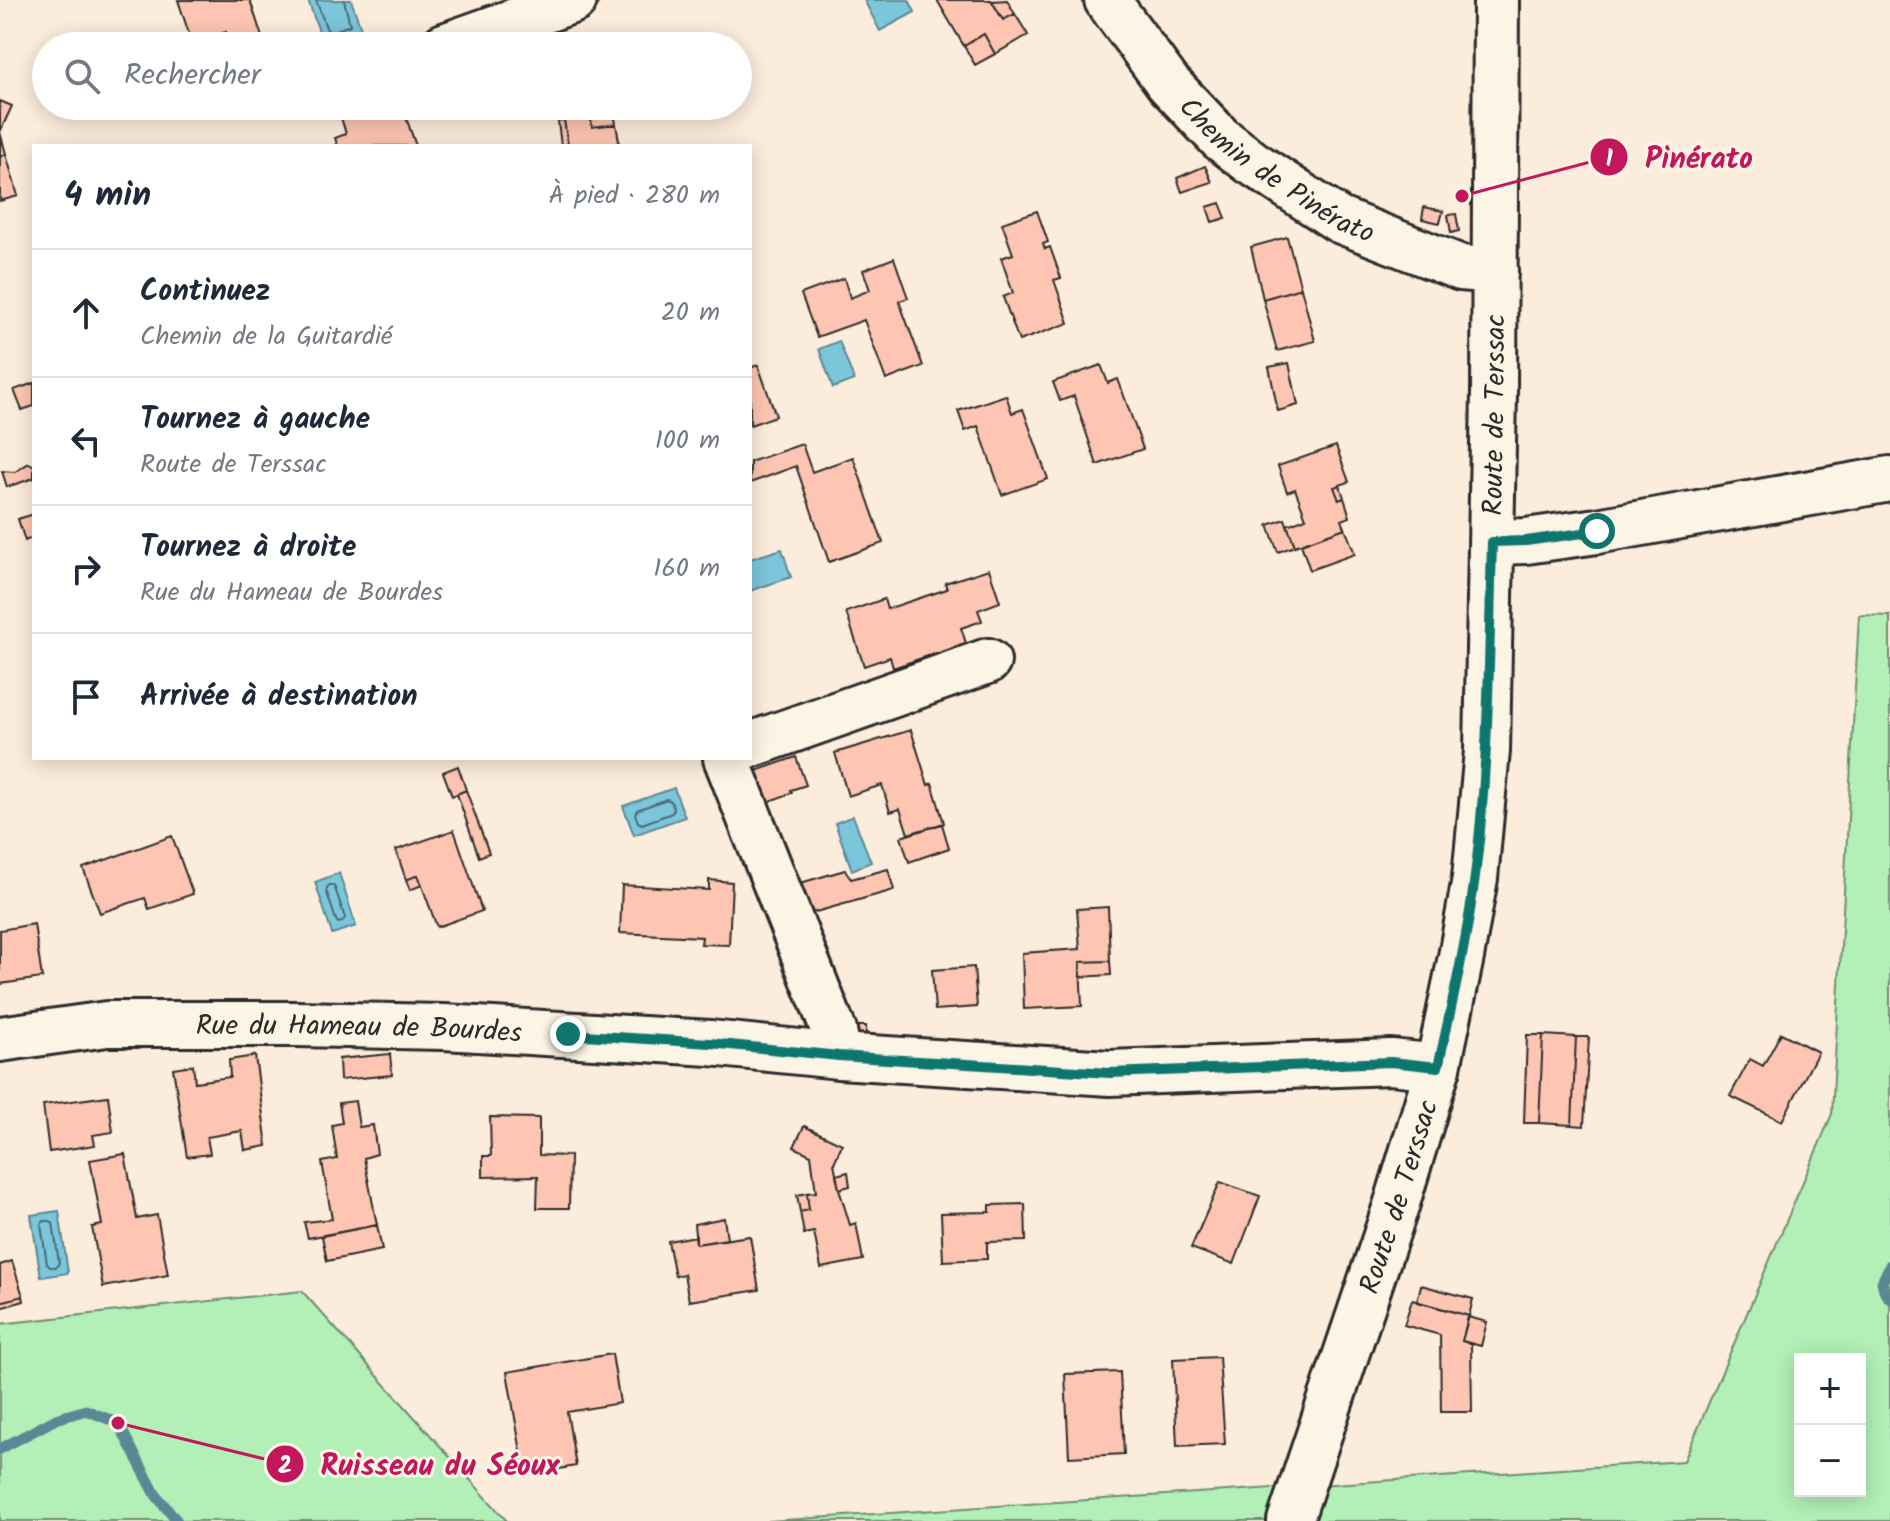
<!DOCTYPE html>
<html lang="fr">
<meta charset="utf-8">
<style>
body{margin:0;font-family:Kalam,sans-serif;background:#f2f2f3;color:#1f2937}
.controls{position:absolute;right:24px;bottom:24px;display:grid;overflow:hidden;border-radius:0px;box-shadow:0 4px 20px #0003}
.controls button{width:72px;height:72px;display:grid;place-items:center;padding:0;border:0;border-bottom:2px solid #e0e1e3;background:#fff;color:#1f2937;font:40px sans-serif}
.stop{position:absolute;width:24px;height:24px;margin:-18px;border:6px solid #0f766e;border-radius:50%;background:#fff}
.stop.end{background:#0f766e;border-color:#fff;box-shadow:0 2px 8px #0008}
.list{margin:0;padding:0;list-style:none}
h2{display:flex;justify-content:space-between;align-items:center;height:104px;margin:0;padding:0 32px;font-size:34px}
h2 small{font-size:26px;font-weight:400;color:#747a83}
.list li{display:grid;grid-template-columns:52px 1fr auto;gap:24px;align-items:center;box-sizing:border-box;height:128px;padding:0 32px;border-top:2px solid #e0e1e3}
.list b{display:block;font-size:30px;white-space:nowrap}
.list p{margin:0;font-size:26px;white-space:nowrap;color:#747a83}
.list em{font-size:26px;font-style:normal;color:#747a83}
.icon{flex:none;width:44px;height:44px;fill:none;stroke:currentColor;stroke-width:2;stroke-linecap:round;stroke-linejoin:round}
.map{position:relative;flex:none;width:1890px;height:1521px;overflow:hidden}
.search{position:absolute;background:#fff;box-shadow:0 4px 20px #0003;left:32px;top:32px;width:720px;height:88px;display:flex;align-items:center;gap:20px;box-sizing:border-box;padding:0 28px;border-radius:44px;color:#747a83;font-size:30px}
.panel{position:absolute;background:#fff;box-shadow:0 4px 20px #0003;left:32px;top:144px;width:720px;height:616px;border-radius:0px}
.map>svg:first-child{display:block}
.green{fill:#b2f0b7;stroke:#6e8e71;stroke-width:2;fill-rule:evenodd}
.water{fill:#7bc6db;stroke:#5b8895;stroke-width:2}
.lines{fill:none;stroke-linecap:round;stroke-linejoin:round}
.shore{stroke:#4b6971;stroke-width:2}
.stream{stroke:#5b8895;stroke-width:11}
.building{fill:#fec6b2;stroke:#2b2b2b;stroke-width:2}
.minor-casing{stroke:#2b2b2b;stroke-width:50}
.minor{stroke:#fcf5e5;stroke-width:44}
.route{stroke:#0f766e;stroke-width:10}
.labels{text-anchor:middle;stroke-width:6;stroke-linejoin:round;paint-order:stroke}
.street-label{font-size:28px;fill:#2b2b2b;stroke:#fcf5e5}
.leader{fill:none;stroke:#c2185b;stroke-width:3}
.callout-dot{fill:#c2185b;stroke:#fcf5e5;stroke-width:3}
.mark-label{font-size:24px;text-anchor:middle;font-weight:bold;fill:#fff}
.callout-label{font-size:30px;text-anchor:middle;font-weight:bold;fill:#c2185b;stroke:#fcf5e5;stroke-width:6;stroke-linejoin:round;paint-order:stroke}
</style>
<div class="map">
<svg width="1890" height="1521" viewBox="0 0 1890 1521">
<rect width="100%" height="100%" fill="#fcecdb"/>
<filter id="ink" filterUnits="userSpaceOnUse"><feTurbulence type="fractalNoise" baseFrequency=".0125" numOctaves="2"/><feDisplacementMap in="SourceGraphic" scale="16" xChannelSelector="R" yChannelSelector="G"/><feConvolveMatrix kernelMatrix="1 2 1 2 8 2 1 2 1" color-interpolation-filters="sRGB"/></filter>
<g filter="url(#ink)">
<path class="green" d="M1859,615L1890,616V1521H768L1684,1461L1832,1114ZM1800,1359H1860V1491H1800Z
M302,1291L507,1521H0V1324Z"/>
<path class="water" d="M308,0H351L362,31L323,43Z
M864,0H909L915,12L880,31Z
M839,341L854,380L833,388L819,349Z
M782,549L791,577L750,591V559Z
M674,788L685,817L634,835L623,806Z
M853,816L871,862L852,870L835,823Z
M339,873L356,926L332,934L315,882Z
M59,1211L68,1273L41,1277L31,1215Z"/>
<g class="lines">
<path class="shore" d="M316,0L327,30L331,32L350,25L344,0
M667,799L671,801L674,809L672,813L642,824L638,822L635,814L637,810Z
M329,885H333L335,888L345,918L342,922L338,923L336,920L326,890Z
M44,1221H50L53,1223L59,1263L56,1267H50L47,1264L41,1225Z"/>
<path class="stream" d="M1890,1265L1882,1282L1885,1293L1890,1299
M0,1449L56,1419L86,1410L118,1423L156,1495L177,1521"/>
</g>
<path class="building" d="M178,0H250L263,40L244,46H230L226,32L192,43Z
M937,0H991L1003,20L1015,14L1028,35L995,54L984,34L964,46Z
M1007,0L1015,14L1003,20L992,1Z
M984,34L995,54L975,65L964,46Z
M0,101L12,106L0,132Z
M358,106H402L416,146H338L335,138L346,134L340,114Z
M614,112L616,124L592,127L590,116Z
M590,116L592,127L616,124L619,141L616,146H568L564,120Z
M564,120L568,145V146H561L558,121Z
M0,132L6,154L0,157Z
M6,154L18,196L0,201V157Z
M1205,166L1212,182L1182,192L1177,178Z
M1220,203L1226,218L1212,222L1207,207Z
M1424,207L1443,211L1440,223L1422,219Z
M1037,211L1048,242L1043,244L1045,249L1050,247L1061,278L1054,280L1069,323L1019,341L1003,297L1013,293L1001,258L1013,254L1002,223Z
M1456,214L1459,231L1451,233L1448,215Z
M1287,237L1301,288L1263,299L1251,247Z
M894,258L908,298L899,301L923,366L886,380L864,320L817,337L801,294L844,278L850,298L870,290L863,270Z
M1301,288L1315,341L1277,351L1263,299Z
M1289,363L1298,405L1278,411L1269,367Z
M758,365L776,416L750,425V368Z
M1101,365L1108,383L1118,379L1143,449L1097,465L1074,396L1060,401L1053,382Z
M34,383V406L22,410L14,390Z
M1006,395L1012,413L1023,409L1048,479L1002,495L978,426L965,431L958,411Z
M802,444L812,472L853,457L883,543L829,562L796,466L750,483V462Z
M1336,446L1349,482L1334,487L1339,500L1344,498L1350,517L1342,520L1345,528L1295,546L1287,525L1306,518L1295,489L1287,492L1278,466Z
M29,463L34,466V478L7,487L2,471L15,472Z
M1340,485L1344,498L1339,500L1334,487Z
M34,514V537L25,541L18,519Z
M1285,519L1295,546L1278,552L1268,525Z
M1345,528L1355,554L1310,570L1301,544Z
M989,569L1000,602L978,610L982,621L961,628L968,649L938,659L936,653L893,668L890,657L864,666L846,612L884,599L887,609L947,589L945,583Z
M911,730L928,785L932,783L944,823L908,834L900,809L890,812L882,785L848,796L835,753Z
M796,757L806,785L791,790L792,793L764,803L753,772Z
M458,766L466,790L452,796L443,772Z
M466,790L489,853L479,857L457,794Z
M942,824L949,848L909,862L901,837Z
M454,830L482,911L437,927L418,875L406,880L396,850Z
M172,836L193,894L149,909L145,898L100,913L83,868Z
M888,869L894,890L805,915L797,884L845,870L851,879Z
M418,875L422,885L410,890L406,880Z
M709,880L732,882L729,945L701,944L702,937L620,933L622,885L709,890Z
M1108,907L1110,961L1080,962L1082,1006L1024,1009L1022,953L1080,949L1077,909Z
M34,924L42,978L0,984V930Z
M1110,961L1111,975L1080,977V962Z
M974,967L977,1007L935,1010L932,970Z
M854,1026H866V1036L855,1037Z
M1781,1033L1818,1052L1782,1121L1730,1096L1750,1059L1763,1066Z
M1527,1035H1543L1539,1123H1524Z
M1543,1035L1576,1037L1572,1125L1539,1123Z
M1576,1037H1589L1584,1126L1572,1125Z
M390,1054L392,1075L340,1080L339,1059Z
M255,1056L267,1146L245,1150L242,1131L207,1137L210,1154L187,1157L173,1068L193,1065L195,1082L230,1077L229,1060Z
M108,1096L113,1132L93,1135L95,1145L49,1152L43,1105Z
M355,1101L359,1127L373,1125L377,1154L364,1158L377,1225L308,1238L304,1222L332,1219L322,1162L337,1159L332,1125L342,1123L339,1103Z
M490,1117L539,1118V1155L570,1156L569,1208H537L538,1176L483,1177V1156H491Z
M804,1126L842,1144L834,1163L839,1189L850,1225L856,1223L863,1260L821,1268L814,1232L804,1234L800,1212L809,1210L807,1193L816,1192L811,1155L794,1147Z
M125,1154L137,1219L157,1215L168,1275L103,1287L92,1227L102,1225L90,1160Z
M848,1172L850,1186L839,1189L836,1175Z
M1220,1182L1260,1196L1234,1264L1191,1248Z
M807,1193L809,1210L800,1212L797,1195Z
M1025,1204L1026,1241L987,1242V1259L943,1261L941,1213L990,1212V1205Z
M724,1218L727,1239L696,1244L694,1224Z
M377,1225L382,1250L327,1261L322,1236Z
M696,1236V1244L750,1236L759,1290L689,1301L684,1274L675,1276L668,1241Z
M12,1261L23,1296L0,1302V1265Z
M1421,1285L1473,1299L1469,1316L1417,1302Z
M23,1296L24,1301L0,1308V1302Z
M1412,1300L1469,1316L1462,1341L1471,1344L1472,1412H1441L1440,1335L1404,1325Z
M1468,1317L1487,1322L1481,1346L1462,1341Z
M612,1354L620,1403L567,1412L576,1466L525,1475L507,1372Z
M1219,1357L1225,1444L1177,1446L1173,1359Z
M1120,1372L1124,1454L1069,1457L1065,1374Z"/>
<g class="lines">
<defs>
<g id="minor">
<path id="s1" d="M1107,0L1168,83L1220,138L1251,162L1339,220L1461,268L1495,271"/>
<path d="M444,46L574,0"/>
<path d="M1492,542L1526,541L1597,531L1890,479"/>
<path d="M750,745L988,661"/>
<path d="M726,758L834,1031L839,1056"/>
<path id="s2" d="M0,1039L107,1024H296L444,1027L710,1043L839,1056L1110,1073L1391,1062L1438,1067"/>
<path id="s3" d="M1290,1521L1397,1203L1438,1067L1461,957L1475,878L1487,751L1494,393L1496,0"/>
</g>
</defs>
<use href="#minor" class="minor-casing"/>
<use href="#minor" class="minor"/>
</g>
</g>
<g class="lines" filter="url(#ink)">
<path class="route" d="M568,1034L710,1043L839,1056L1110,1073L1391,1062L1438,1067C1452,1004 1467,940 1475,876C1489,765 1489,654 1492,542L1526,541L1597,531"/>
</g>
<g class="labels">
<g class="street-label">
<text dy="10" stroke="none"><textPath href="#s1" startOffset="244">Chemin de Pinérato</textPath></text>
<text dy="10" stroke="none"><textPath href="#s3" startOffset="1134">Route de Terssac</textPath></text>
<text dy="10" stroke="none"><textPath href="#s2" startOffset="360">Rue du Hameau de Bourdes</textPath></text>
<text dy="10" stroke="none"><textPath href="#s3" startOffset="342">Route de Terssac</textPath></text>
</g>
</g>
<path class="leader" d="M1462 196L1609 157M118 1423L285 1464"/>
<g class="callout-dot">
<circle cx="1462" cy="196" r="8"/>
<circle cx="118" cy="1423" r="8"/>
<circle cx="1609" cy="157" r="20"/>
<circle cx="285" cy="1464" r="20"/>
</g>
<g class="mark-label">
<text x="1609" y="166">1</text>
<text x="285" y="1473">2</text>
</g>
<g class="callout-label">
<text x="1699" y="168">Pinérato</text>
<text x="440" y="1475">Ruisseau du Séoux</text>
</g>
</svg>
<div class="controls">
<button>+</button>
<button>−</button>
</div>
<div class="stop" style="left:1597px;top:531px"></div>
<div class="stop end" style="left:568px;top:1034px"></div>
<div class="search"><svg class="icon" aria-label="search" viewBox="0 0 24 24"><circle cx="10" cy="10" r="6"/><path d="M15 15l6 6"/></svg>Rechercher</div>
<section class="panel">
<h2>4 min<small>À pied · 280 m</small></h2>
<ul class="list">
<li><svg class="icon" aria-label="ahead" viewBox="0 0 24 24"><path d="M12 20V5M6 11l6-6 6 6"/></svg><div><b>Continuez</b><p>Chemin de la Guitardié</p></div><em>20 m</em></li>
<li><svg class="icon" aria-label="left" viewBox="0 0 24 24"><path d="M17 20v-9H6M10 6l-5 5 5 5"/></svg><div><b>Tournez à gauche</b><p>Route de Terssac</p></div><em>100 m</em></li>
<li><svg class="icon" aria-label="right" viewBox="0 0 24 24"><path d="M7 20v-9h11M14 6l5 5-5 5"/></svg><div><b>Tournez à droite</b><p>Rue du Hameau de Bourdes</p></div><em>160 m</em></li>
<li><svg class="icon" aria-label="arrive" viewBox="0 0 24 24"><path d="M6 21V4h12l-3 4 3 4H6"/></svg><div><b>Arrivée à destination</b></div></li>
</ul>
</section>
</div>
